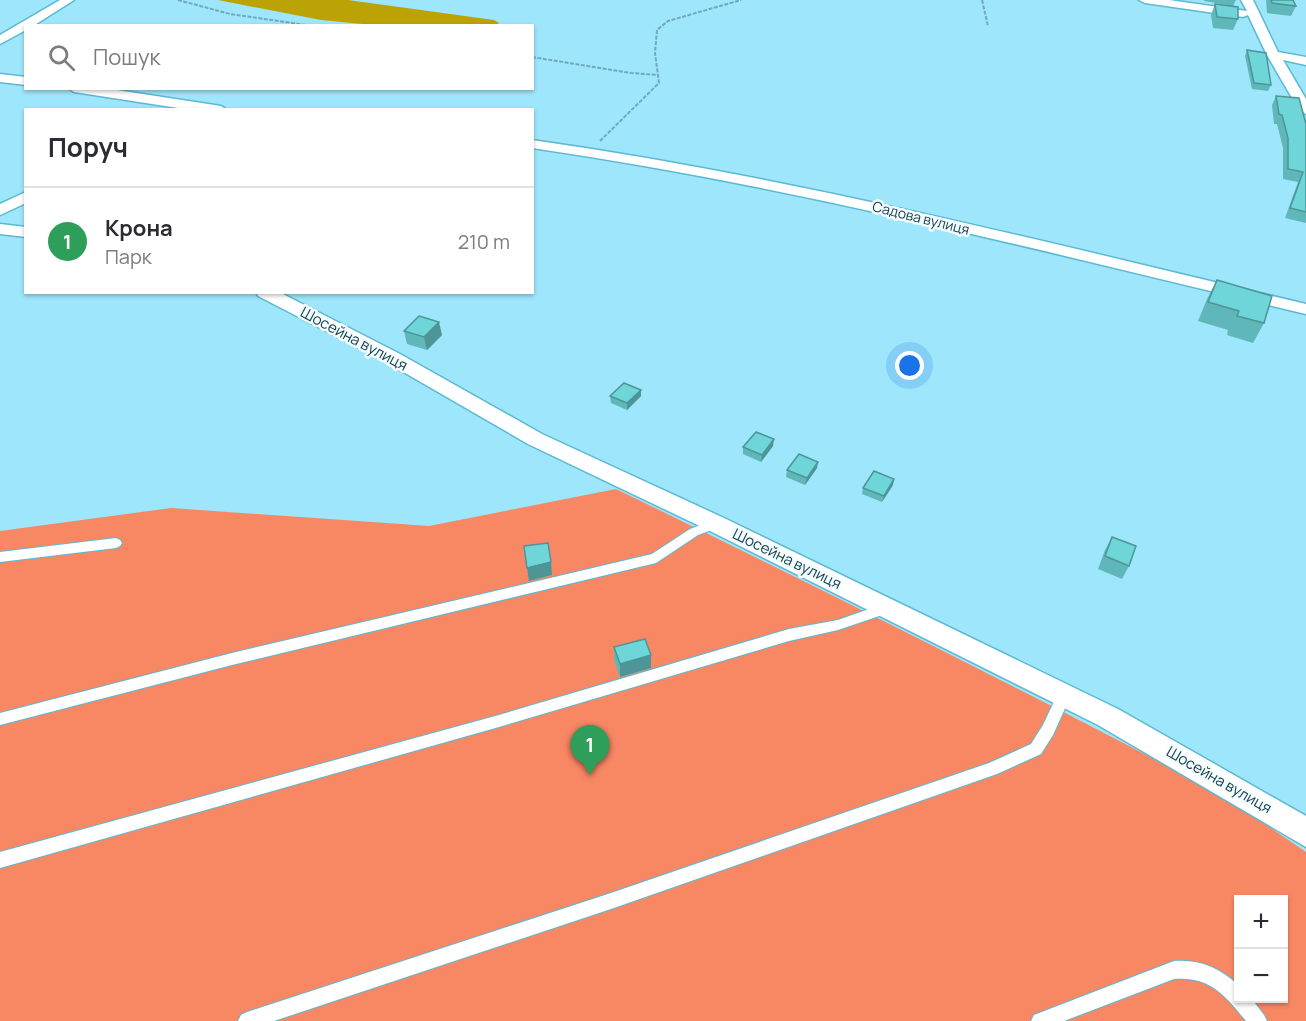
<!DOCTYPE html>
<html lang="uk">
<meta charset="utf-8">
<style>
body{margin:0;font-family:Manrope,sans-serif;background:#f7f7f7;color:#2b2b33}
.controls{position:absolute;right:18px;bottom:18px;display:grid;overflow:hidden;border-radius:0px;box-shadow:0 2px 4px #0004}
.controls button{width:54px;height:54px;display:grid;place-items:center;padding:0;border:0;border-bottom:2px solid #e1e1e2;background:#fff;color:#2b2b33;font:30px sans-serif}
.you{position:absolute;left:910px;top:366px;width:21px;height:21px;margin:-15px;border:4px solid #fff;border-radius:50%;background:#1a73e8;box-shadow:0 0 0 9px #1a73e833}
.badge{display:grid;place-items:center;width:39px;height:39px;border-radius:50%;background:#ca430d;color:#fff;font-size:20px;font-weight:700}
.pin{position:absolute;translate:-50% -50px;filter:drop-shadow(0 2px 3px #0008)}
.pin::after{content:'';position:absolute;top:32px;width:21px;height:18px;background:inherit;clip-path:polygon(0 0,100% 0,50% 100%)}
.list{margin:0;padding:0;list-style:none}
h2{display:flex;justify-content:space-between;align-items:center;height:78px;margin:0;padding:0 24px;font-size:26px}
h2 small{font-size:20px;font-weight:400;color:#7c7c81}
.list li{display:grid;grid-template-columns:39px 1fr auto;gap:18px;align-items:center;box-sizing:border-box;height:108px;padding:0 24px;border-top:2px solid #e1e1e2}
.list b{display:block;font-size:22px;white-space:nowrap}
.list p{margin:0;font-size:20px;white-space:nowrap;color:#7c7c81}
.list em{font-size:20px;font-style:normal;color:#7c7c81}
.icon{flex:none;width:33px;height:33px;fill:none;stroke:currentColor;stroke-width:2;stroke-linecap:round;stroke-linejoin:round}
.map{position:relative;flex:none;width:1306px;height:1021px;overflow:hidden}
.search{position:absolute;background:#fff;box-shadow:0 2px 4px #0004;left:24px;top:24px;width:510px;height:66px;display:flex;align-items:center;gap:15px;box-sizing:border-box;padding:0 21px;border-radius:0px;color:#7c7c81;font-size:22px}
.panel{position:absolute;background:#fff;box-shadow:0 2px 4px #0004;left:24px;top:108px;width:510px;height:186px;border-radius:0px}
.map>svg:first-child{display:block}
.green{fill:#f88764;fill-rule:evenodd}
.water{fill:#bca305}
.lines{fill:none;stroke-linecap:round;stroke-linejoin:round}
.lane-casing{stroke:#5bb9d3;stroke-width:2}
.street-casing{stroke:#5bb9d3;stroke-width:3}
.path{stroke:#6eabbd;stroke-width:2;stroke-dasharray:4 1.5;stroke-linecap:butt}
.lane{fill:#fff;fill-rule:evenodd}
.street{fill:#fff;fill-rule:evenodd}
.wall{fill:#5fb7ba}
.shaded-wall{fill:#4d9597}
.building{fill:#6ed5d8;stroke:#4d9597;stroke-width:1.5}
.labels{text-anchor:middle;stroke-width:5;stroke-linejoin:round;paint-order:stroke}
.far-street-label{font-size:14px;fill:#143c47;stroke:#f3fcfe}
.street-label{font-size:15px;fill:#143c47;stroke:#f3fcfe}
</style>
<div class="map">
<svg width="1306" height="1021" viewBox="0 0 1306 1021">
<rect width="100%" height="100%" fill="#9ee6fb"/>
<path class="green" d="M616,489C752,555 887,622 1022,691C1118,740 1218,789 1306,852V1021H0V531L171,508L429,526ZM1238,900H1284V998H1238Z"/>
<path class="water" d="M218,0H348L494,20L499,23L496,26L373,25L321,20Z"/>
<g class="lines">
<defs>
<path id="lane" d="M716,519L720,521L722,524L720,527L698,535L656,563L232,665L0,725V713L232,653L652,554L690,529Z
M116,538L120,540L122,543L120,546L116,548L0,562V552Z
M886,603L891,604L893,608L891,612L838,630L789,641L499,727L0,868V852L499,715L789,629L838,620Z
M1064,689L1069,691L1071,695L1053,735L1041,754L997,774L611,909L274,1021H238L241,1015L247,1012L611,893L989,763L1031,744L1043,725L1059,691Z
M1174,961C1199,959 1220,968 1238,985V998H1251L1264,1015L1267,1021H1246C1225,995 1210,976 1174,979L1064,1021H1031L1034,1015Z"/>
<path id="street" d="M60,0H74L33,26H26V30L0,44V35Z
M1139,0H1169L1247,11L1241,0H1253L1278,52L1306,57V65L1283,60L1306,99V114L1299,110L1267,55L1248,15L1243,17L1145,3Z
M0,74L26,77V85L0,82Z
M68,88H104L221,106L227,110H191L74,92Z
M532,140C793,177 1050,243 1306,304V314C1050,253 794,186 532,148Z
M26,192V203L0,215V204Z
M0,224L26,227V237L0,234Z
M256,292H279L400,354L542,434L724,518L1118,709L1306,816V847L1098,725L708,530L528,444L386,362L258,296Z"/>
</defs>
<use href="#lane" class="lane-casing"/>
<use href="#street" class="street-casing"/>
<path class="path" d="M178,0L230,14L313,26
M982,0L988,26
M532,57L631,73L658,75
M600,141L659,83L655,53L657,30L668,21L741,0"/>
<use href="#lane" class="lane"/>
<use href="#street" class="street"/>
</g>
<path class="wall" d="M1204,0H1236L1233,6L1204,1Z
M1266,0H1293L1296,6L1291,16L1267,13Z
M1215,4L1238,19L1233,30L1213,28L1211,15Z
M1247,50L1271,85L1268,91L1252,89L1245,56Z
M1276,96L1306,124V223L1285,218L1298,182L1283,179V148L1277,124H1274L1272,105Z
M1217,280L1264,323L1253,343L1227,335L1228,330L1198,321L1207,299Z
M404,331L442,335L427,350L407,344Z
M610,396H641L627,410L611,403Z
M773,446L761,462L743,454V447Z
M817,468L805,485L786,477L787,470Z
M893,485L882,502L862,494L863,488Z
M1112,537L1129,566L1122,579L1098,569L1105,550Z
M614,647L651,668L620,677L614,660Z"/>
<path class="shaded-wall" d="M439,322L442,335L427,350L424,337Z
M641,390V396L627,410V403Z
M774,439L773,446L761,462L762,455Z
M818,462L817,468L805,485L807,478Z
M894,479L893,485L882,502L884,496Z
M551,562L552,575L529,581L527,568Z
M651,655V668L620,677V664Z"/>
<path class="building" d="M1271,0H1293L1296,6L1272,3Z
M1215,4L1238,7V19L1217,17Z
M1247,50L1266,53L1271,85L1254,83Z
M1276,96L1299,98L1306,124V212L1290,208L1303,172L1288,169V138L1282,115L1279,114Z
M1217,280L1272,296L1264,323L1237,316L1239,311L1208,302Z
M419,316L439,322L424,337L404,331Z
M624,383L641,390L627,403L610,396Z
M756,432L774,439L762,455L743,447Z
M799,454L818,462L807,478L787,470Z
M874,471L894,479L884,496L863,488Z
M1112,537L1136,546L1129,566L1105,556Z
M548,543L551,562L527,568L524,546Z
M645,639L651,655L620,664L614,647Z"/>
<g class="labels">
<g class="far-street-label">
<text transform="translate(921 218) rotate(14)" y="5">Садова вулиця</text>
</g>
<g class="street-label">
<text transform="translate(354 339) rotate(28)" y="5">Шосейна вулиця</text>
<text transform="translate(787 559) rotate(26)" y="5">Шосейна вулиця</text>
<text transform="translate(1219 780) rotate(30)" y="5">Шосейна вулиця</text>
</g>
</g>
</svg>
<div class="controls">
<button>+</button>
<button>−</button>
</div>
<div class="you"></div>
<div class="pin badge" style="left:590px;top:775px;background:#2e9e5b">1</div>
<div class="search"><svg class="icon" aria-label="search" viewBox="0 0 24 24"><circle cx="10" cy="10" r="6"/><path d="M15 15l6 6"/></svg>Пошук</div>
<section class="panel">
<h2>Поруч<small></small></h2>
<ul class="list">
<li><span class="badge" style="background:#2e9e5b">1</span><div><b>Крона</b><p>Парк</p></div><em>210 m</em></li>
</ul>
</section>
</div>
